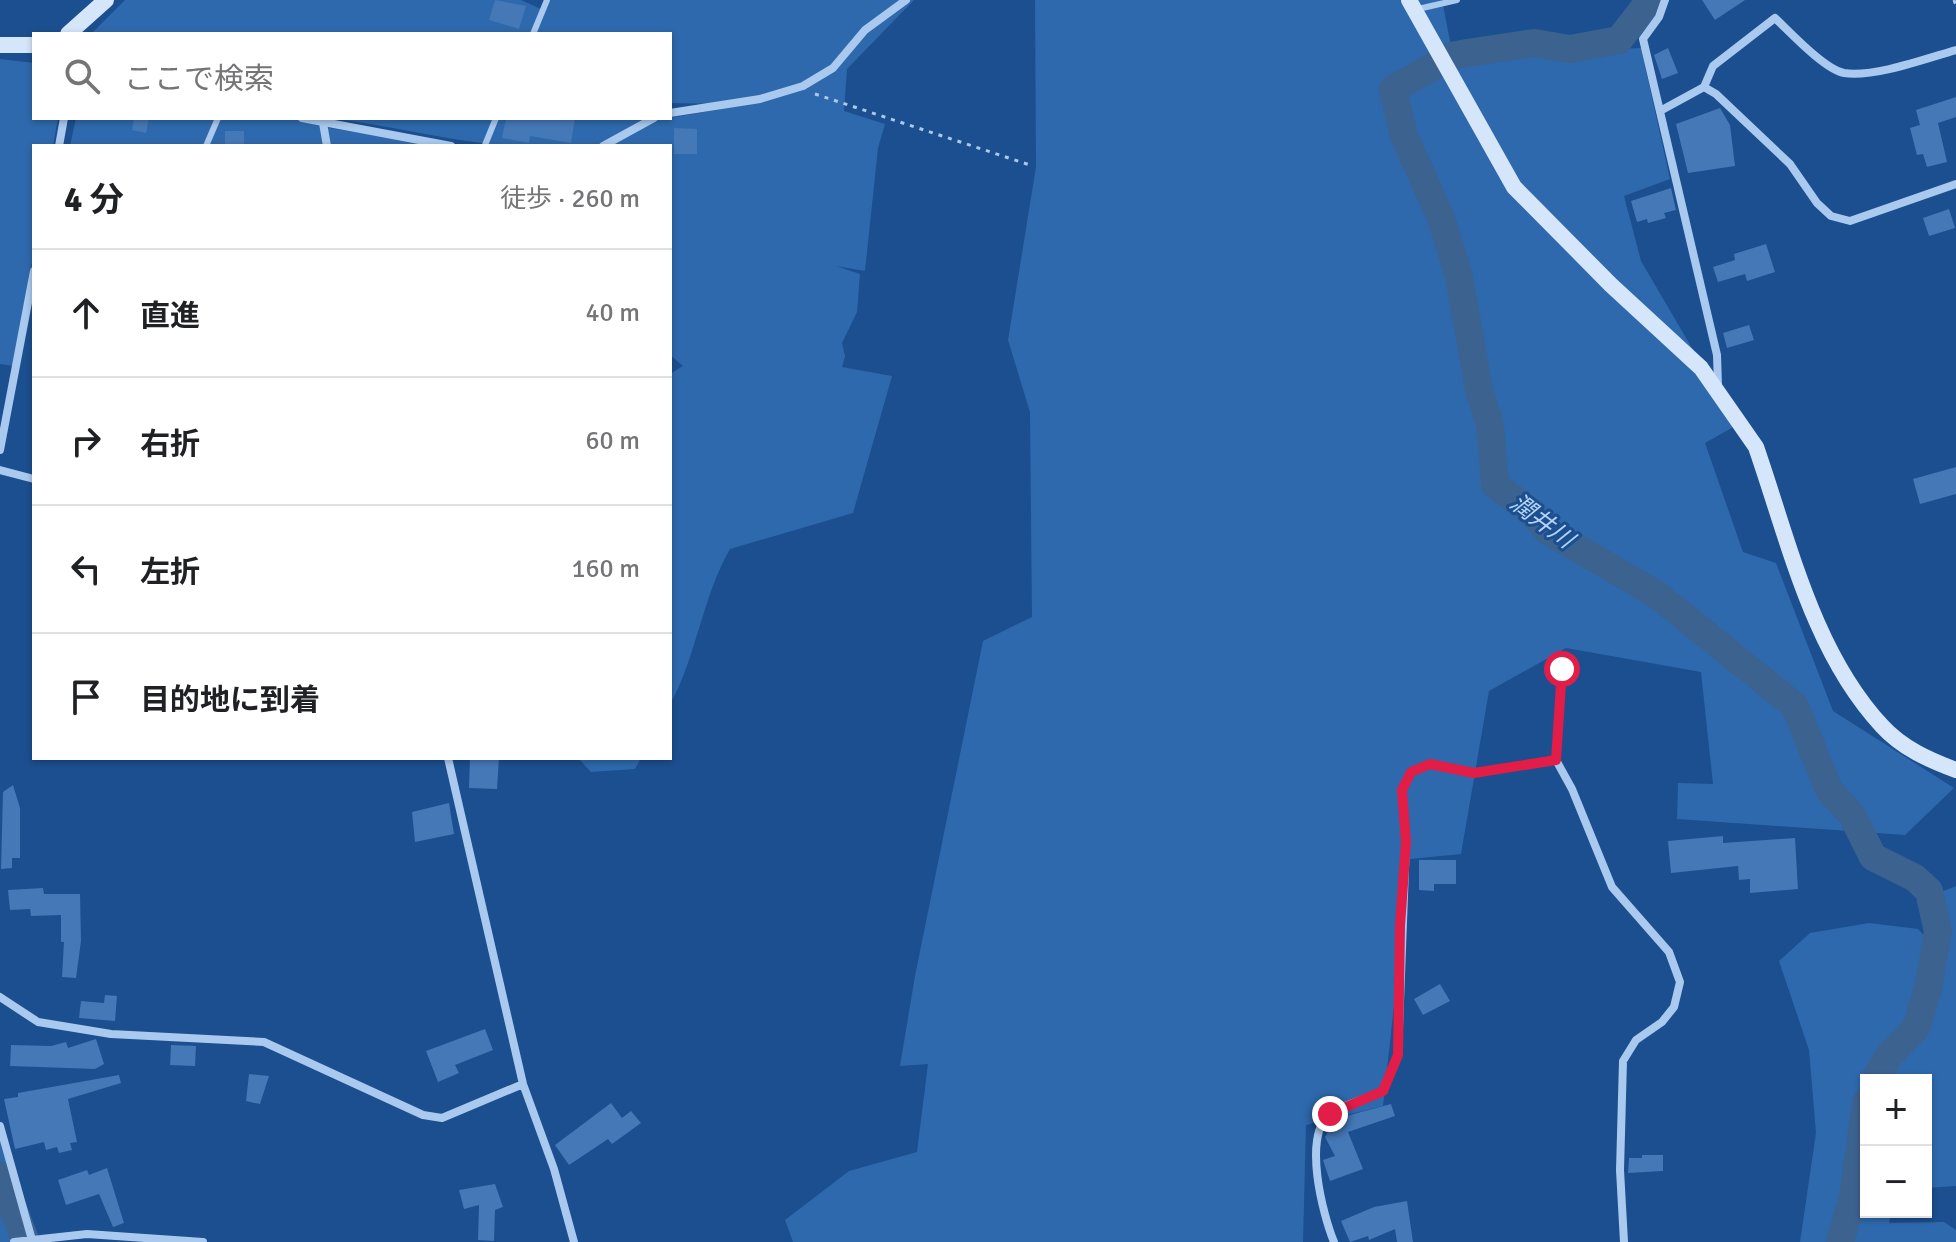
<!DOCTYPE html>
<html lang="ja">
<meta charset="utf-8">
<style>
body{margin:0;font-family:Signika,"Noto Sans JP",sans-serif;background:#f2f2f2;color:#202124}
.controls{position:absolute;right:24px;bottom:24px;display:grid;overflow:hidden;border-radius:0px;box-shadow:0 2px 6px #0004}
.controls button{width:72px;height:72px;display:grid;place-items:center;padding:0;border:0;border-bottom:2px solid #e0e0e0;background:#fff;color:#202124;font:40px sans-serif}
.stop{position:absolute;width:24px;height:24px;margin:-18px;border:6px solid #e11d48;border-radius:50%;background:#fff}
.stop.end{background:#e11d48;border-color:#fff;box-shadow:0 2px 8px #0008}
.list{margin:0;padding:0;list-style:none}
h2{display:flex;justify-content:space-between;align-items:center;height:104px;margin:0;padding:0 32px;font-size:34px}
h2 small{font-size:26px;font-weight:400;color:#757577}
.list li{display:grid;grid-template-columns:52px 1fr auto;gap:24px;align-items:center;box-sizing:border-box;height:128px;padding:0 32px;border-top:2px solid #e0e0e0}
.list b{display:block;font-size:30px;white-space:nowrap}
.list em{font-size:26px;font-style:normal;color:#757577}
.icon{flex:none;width:44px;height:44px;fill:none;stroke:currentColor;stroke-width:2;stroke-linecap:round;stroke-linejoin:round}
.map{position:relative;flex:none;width:1956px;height:1242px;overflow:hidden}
.search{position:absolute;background:#fff;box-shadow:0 2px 6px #0004;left:32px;top:32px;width:640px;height:88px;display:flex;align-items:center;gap:20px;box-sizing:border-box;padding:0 28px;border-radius:0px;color:#757577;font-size:30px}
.panel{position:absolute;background:#fff;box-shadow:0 2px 6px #0004;left:32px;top:144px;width:640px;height:616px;border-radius:0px}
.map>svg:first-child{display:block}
.green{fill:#2e69ad}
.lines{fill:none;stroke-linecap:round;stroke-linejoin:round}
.river{stroke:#3c6290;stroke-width:28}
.building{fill:#4478b7}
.path{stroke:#a9c9ee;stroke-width:3;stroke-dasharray:4 6;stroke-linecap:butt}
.lane{stroke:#a9c9ee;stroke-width:6}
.street{stroke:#a9c9ee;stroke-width:8}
.secondary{stroke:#d6e6fa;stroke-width:16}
.route{stroke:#e11d48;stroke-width:10}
.labels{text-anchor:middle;stroke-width:6;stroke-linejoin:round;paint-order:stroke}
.water-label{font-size:24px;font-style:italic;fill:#b5d3f5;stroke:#1b4f8f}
</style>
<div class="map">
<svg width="1956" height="1242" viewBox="0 0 1956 1242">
<rect width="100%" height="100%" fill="#1b4f8f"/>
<path class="green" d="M125,0H521L543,10L548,0H914L847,69L844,111L885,124L878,148L865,271L836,266L860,274L857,312L842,343L845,356L842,367L892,376L853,513L730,549C702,598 697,655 670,705V374L683,366L670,355V146H607L647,122C630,129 609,144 591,146C503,156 416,129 330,118H670L721,109L722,104L670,103V34H91Z
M1035,0H1442L1453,56L1641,48L1670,179L1624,196L1641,261L1737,425L1705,443L1743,552L1776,563L1833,711L1954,788L1905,835L1677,819L1678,783L1713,784L1701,672L1566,648L1489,691L1461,854L1410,859L1383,1106L1306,1125L1303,1242H793L785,1220L849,1171L917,1152L928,1064L900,1066L915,976L983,641L1032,617L1030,412L1008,340L1036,167Z
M0,59L34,63V118H58L53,146H34V251L14,366L0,364Z
M76,118H298L323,123L324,127L440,146H70Z
M578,758H641L635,769L591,772Z
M1956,886V1186L1926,1188V1080H1866V1212H1892L1889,1223L1944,1222L1956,1230V1242H1854L1855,1211L1853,1242H1800L1816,1133L1809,1050L1779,961L1810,933L1869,923L1918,929L1935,947L1941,892Z
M0,1137L33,1242H0Z"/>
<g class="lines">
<path class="river" d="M1650,0L1619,40L1570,49L1534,43L1467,53L1452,56L1393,89L1404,136L1441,218L1459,277L1479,390L1490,425L1495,485L1529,510L1548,531L1656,594L1795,706L1829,790L1852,815L1873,857L1915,878L1929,891L1938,932L1928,988L1916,1028L1889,1056L1874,1080
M0,1175L26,1242
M1840,1242L1853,1197L1866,1102"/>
</g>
<path class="building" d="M495,0L526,6L519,29L489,20Z
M1702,0H1745L1715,20Z
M1668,48L1678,73L1662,79L1654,55Z
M1956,97V117L1938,123L1947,162L1927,167L1923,154L1917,155L1910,128L1920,125L1916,110Z
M1720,108L1730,125L1735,166L1688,173L1676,124Z
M134,118H149L146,133L132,130Z
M506,118H575L571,143L530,136L529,143L502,138Z
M674,128L697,129V154H674Z
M225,131H244V146H225Z
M1671,188L1676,210L1664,213L1666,218L1648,223L1647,219L1637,222L1631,201Z
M1949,209L1955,228L1929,236L1923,218Z
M1766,244L1775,272L1747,281L1745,274L1718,282L1713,267L1735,260L1734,254Z
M1749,325L1754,340L1727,348L1723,333Z
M1956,467V494L1920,504L1913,479Z
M470,758H499L497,789L469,788Z
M13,785L20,808V858H12V868L1,869L3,792Z
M449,803L454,834L415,842L412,812Z
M1723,836V843L1795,838L1798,889L1750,893V879L1739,880L1738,866L1671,873L1668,841Z
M1419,860H1456V884H1434V891L1419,890Z
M43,888L44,894H80L81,941L76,978L62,977L64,942H61V915L31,916L30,909L10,910L8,890Z
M1440,984L1450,1001L1423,1015L1414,999Z
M105,995L117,996L115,1021L79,1018L81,1001L104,1003Z
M485,1029L493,1050L455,1065L459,1073L438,1082L426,1051Z
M96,1039L104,1064L95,1069L10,1066L11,1045L51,1046L66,1042L68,1048Z
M171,1045L196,1046L195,1066L170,1065Z
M249,1074L269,1076L260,1104L246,1101Z
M119,1075L121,1083L68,1099L77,1142L70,1143L72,1150L59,1153L57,1147L46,1150L44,1142L15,1149L4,1099L18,1097V1093Z
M611,1103L622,1118L631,1111L641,1123L612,1144L608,1139L569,1165L555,1145Z
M1391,1104L1395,1116L1348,1132L1363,1169L1330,1181L1323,1160L1335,1156L1325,1137L1335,1119Z
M1642,1155H1663V1171L1628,1173L1629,1158H1642Z
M107,1168L124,1223L113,1227L99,1194L66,1205L58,1180L87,1170L89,1175Z
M495,1184L503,1207L495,1210L494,1241L478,1240L479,1205L464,1209L459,1190Z
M1407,1201L1413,1242H1397L1395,1229L1369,1240L1368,1236L1350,1242L1341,1221L1374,1207Z"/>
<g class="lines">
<path class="path" d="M1954,0L1956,6
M815,94L1030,165"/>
<path class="lane" d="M1418,9L1457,0
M533,34L547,0
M485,145L496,118
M206,146L218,118"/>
<path class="street" d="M1665,0L1659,17L1643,39L1717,355L1718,386
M1956,50C1928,58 1873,78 1844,73C1824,69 1790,32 1775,18L1713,66L1704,87L1716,94L1790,164L1817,203L1831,216L1850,221L1956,184
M1660,111L1704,87
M670,113L760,99L803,86L833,68L865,30L906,0
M302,118L451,146
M323,123L327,146
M59,146L64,118
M603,146L654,118
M0,450L34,271
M0,470L34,479
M1562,669L1556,760L1572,789L1612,887L1669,952L1680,982L1674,1007L1662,1022L1636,1040L1623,1061L1620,1170L1624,1242
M448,758L523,1084L554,1169L574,1242
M0,997L38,1022L111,1034L264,1042L423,1115L442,1118L523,1084
M0,1126L32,1240
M14,1242L87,1234L203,1242
M1334,1242C1323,1215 1302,1136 1330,1114C1344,1104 1367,1099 1383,1091L1398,1055L1406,842L1402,790L1411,772L1430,764L1474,773L1556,760"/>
<path class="secondary" d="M1409,0L1514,187L1611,285L1701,368L1756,447C1789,542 1813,652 1882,726C1902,748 1929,760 1956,770
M68,34L106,0
M0,45H34"/>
</g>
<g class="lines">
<path class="route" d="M1330,1114L1383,1091L1398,1055L1400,926L1406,842L1402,790L1411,772L1430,764L1474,773L1556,760L1562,669"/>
</g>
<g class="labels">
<g class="water-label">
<text transform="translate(1542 521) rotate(37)" y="8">潤井川</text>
</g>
</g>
</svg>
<div class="controls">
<button>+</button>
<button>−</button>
</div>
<div class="stop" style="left:1562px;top:669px"></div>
<div class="stop end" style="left:1330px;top:1114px"></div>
<div class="search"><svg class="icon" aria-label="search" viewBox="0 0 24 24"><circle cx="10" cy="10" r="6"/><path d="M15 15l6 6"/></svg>ここで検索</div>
<section class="panel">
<h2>4 分<small>徒歩 · 260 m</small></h2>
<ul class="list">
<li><svg class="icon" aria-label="ahead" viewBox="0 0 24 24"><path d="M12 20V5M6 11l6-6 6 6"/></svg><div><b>直進</b></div><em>40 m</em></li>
<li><svg class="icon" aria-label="right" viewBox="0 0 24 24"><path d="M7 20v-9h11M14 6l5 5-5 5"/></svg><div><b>右折</b></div><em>60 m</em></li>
<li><svg class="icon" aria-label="left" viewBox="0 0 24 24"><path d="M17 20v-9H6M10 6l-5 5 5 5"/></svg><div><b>左折</b></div><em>160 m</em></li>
<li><svg class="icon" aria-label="arrive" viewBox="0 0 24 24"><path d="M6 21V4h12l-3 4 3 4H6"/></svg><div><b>目的地に到着</b></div></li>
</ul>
</section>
</div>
